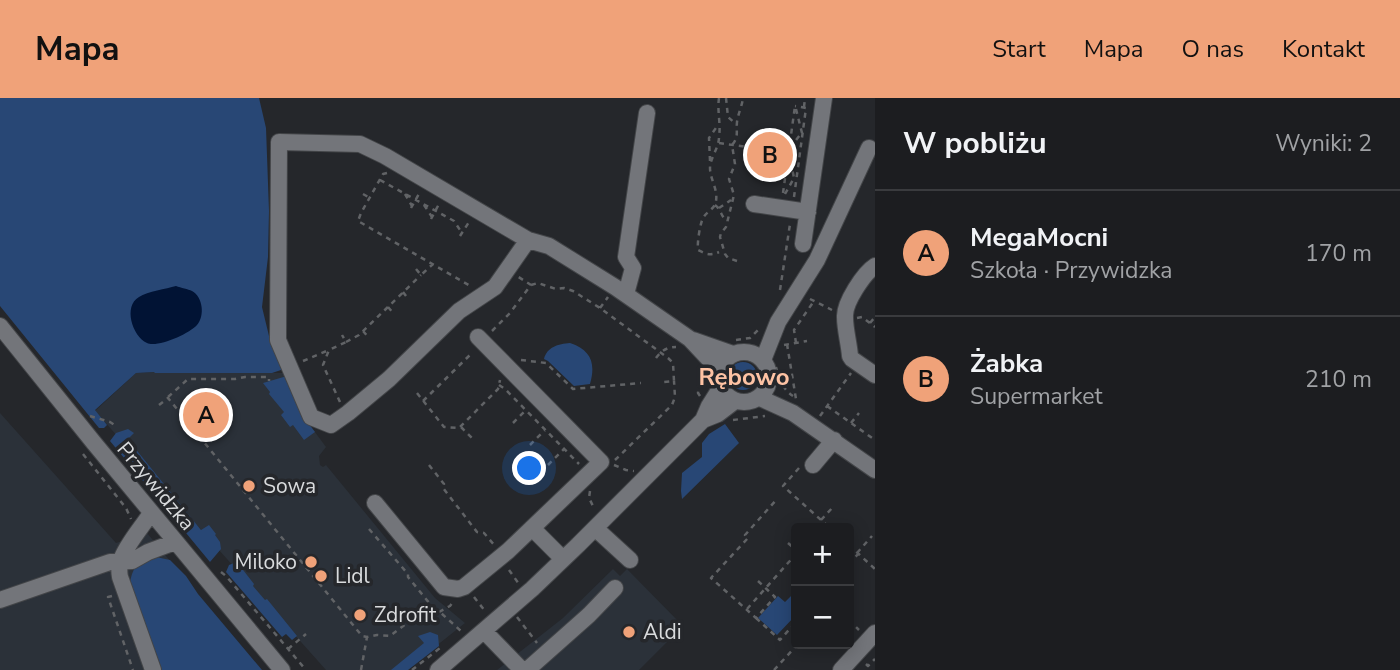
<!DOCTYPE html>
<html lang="pl">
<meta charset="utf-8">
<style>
body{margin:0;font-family:"Nunito Sans",sans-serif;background:#292a2d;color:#f1f3f6}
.controls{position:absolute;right:21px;bottom:21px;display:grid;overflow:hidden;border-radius:7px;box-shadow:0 4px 18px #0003}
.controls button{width:63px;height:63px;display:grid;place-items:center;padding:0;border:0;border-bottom:2px solid #3a3b3e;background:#1c1d20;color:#f1f3f6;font:35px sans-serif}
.you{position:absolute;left:530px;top:371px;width:24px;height:24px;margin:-18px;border:5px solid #fff;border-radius:50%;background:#1a73e8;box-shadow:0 0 0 10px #1a73e833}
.badge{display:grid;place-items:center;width:46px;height:46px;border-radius:50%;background:#f0a279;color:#111;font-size:23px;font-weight:700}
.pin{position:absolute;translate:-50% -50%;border:4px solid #fff;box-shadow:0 2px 7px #0006}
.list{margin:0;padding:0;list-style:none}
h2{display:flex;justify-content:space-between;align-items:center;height:91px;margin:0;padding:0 28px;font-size:30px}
h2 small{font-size:23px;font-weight:400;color:#a0a2a5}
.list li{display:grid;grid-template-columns:46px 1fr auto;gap:21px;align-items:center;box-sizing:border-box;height:126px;padding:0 28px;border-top:2px solid #3a3b3e}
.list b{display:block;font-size:26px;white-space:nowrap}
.list p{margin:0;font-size:23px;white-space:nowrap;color:#a0a2a5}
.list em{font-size:23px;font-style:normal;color:#a0a2a5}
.map{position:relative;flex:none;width:875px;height:572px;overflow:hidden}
header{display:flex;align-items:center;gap:42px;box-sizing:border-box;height:98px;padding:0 35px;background:#f0a279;color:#111}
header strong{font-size:33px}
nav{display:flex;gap:38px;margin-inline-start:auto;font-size:24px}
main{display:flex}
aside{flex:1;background:#1c1d20}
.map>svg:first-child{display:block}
.built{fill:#2b3139}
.green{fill:#284775}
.water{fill:#011334}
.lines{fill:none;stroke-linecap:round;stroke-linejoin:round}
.minor-casing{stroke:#434548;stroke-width:18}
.path{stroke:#616366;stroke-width:2.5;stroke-dasharray:5 5;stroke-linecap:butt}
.minor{stroke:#73757a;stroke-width:16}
.poi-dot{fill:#f0a279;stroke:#25272b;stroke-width:2.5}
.labels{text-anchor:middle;stroke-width:7;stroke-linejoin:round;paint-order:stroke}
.street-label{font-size:21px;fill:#d9dbdd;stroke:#25272b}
.poi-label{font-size:21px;fill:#d9dbdd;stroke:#25272b;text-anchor:start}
.quarter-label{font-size:24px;font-weight:bold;fill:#fec3a4;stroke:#25272b}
</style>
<header>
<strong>Mapa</strong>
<nav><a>Start</a><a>Mapa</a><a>O nas</a><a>Kontakt</a></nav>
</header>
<main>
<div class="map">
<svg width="875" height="572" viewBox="0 0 875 572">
<rect width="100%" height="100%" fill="#25272b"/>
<path class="built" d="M155,274V275H286L309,326L326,349L319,358L320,367L323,369L326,367L435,500L465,525L406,572H326L95,313L136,275Z
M0,315L116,445L147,435L260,572H0Z
M613,471L620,478L627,471L678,523L679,532L639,572H497L563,520Z"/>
<path class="green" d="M0,0H259L266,30L269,113L268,159L262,209L269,238L284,271L272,275H155L154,274L136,275L95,312L107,327L104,330H99L0,208Z
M570,245C591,252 596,265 590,286L574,288L548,263L544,261C547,249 558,246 570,245Z
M729 278a14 14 0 1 1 28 0a14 14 0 1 1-28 0Z
M287,278L309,326L315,334L304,342L293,327L290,329L281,317L284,314L269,296L270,294L263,285Z
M725,326L739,345L682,401L681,393L682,375L702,359V345L709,336Z
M128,331L134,335L126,343L132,350L134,349L201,432L209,427L216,436L215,437L220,444L221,451L210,464L110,343L116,335Z
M156,459L170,462L186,478L198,496L262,572H162L130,485C133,467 139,463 156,459Z
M234,465L240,468L254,486L253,488L265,502L267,501L297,538L292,542L286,536L282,539L226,474L229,467Z
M796,493V510L792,515L795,518L777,537L758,520L778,498L785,504Z
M430,534L438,537L439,548L408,572H391L424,545L418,538Z"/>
<path class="water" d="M176,188C181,190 188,191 192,193C203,199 205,218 197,227C189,236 157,250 147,245C132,238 123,208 139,199C148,193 166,191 176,188Z"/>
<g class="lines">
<defs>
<path id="minor" d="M754,106L808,114
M528,142L495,189L459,213L389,281L348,315L331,327L311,319L278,242L279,44L360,46L385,58L528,142L549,148L615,189L690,241L720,273
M803,146L824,0
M875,168C864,175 844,205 845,219C845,232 849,245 850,258L852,261L875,277
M626,196L633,170L626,159L647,15
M0,228L94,345L282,572
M693,242L733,256
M719 279a25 25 0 1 1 50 0a25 25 0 1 1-50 0Z
M763,262L778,224L817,162L869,50
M760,300L793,315L875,372
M703,322L718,316L735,303
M813,367L834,342
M375,405L444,489L458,491L464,489L508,453L601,364L478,239
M151,415C142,429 126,447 121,462C119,468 119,474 120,479L153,572
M532,430L563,461
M595,430L630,462
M0,502L110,464L132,463L148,454L175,444
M484,533L522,572
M438,572L532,491L578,447L703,322L709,308L721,289
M527,572L589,517L615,490
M841,572L875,535"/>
</defs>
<use href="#minor" class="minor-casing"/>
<path class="path" d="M719,0C717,13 721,26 719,39C719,50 710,60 710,70C710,81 718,91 716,103C715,111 707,113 703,120C700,126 697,145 698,152C706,156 710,158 719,154
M726,0L728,19L737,27
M804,9L805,0
M796,11L802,35
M719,45L754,50
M790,50L800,37H801
M710,63L709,40L718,27
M387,75L383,76L361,115L358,123L472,189
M380,82L454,123L462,135
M783,95L795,8
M363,96L370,100
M405,96L412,108
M785,96L794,80L789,56
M794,99L806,10L795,8
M424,107L432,119
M715,107C721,111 721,119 727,123
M411,110L420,94
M719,110L731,102
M431,121L439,106
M460,138L469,124
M737,163L728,160L725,156L720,139L721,135L726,129L734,97L729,81L735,66L732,47C739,39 736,34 737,24C738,16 742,8 743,0
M416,171L421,177L433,166
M531,187L538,185L556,191L564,190L573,193L600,210L668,260L673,265L674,283L664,284
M780,192L790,126
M403,194L409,202
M810,201L832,212
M388,209L394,216
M600,210L608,199
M857,220L862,219L875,229
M870,225L875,219
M363,233L369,240
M492,233L510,215L531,187L517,178
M736,242L750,240L760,230
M346,244L359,237L421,177
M796,245L794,232L814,203
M787,246L796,301
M784,247L807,243
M656,260C661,253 667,249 676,249
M521,262L546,265L573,291L641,285
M303,263L329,252
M776,269C779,280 782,291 793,298
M499,287L505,291L579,366
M417,295L444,329L459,330L498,291L500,282
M700,298L698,295L701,271
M168,299L188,281H235L245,279H269V283
M423,303L473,254
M340,304L323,267L329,252L346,244L342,237
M159,307L168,300L362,538L367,539L377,537L390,538L428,509L441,515L461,533
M827,308L875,342
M90,318L110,324L116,328
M820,318L851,275
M733,322L765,318
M513,325L525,313
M851,325L859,315
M461,329L474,342
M530,347L545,332
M83,356L126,410L131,421
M615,362L672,307L675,299L674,283
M429,367L444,386L443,390L477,434L484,435L495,448
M548,367L564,351
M614,367L626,372L634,373
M799,370L783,388L830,430
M590,393L589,400L594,410
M821,422L834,408
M819,430L824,425
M369,431L408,476V479L430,506L428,509
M788,445L796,452
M849,447L875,471
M857,455L872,438
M849,466L858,456
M509,472L519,486
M221,474L226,478L306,572
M758,483L775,499L756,520L711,480L748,440L745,437L777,401
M112,498L108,499L133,572
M474,499L485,513
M747,511L796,456
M439,514L450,508L453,504
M517,519L537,545
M756,520L780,542L796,524
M849,522L859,532
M288,551L306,536
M866,566L868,568L875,561
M361,572L367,539
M412,572L440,550
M774,572L798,546"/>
<use href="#minor" class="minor"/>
</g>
<g class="poi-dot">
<circle cx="249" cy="388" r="7"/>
<circle cx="311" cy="464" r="7"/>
<circle cx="321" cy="478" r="7"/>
<circle cx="360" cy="517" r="7"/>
<circle cx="629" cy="534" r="7"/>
</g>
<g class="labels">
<g class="street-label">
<text transform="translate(156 388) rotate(50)" y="7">Przywidzka</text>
</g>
<g class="poi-label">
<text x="263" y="395">Sowa</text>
<text x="297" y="471" text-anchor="end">Miloko</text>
<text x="335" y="485">Lidl</text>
<text x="374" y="524">Zdrofit</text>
<text x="643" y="541">Aldi</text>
</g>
<g class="quarter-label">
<text x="744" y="287">Rębowo</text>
</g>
</g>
</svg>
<div class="controls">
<button>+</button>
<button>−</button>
</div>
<div class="you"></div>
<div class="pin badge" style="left:206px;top:317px">A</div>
<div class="pin badge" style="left:770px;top:57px">B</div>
</div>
<aside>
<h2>W pobliżu<small>Wyniki: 2</small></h2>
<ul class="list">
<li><span class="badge">A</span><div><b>MegaMocni</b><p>Szkoła · Przywidzka</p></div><em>170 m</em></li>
<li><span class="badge">B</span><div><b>Żabka</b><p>Supermarket</p></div><em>210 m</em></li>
</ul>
</aside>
</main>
